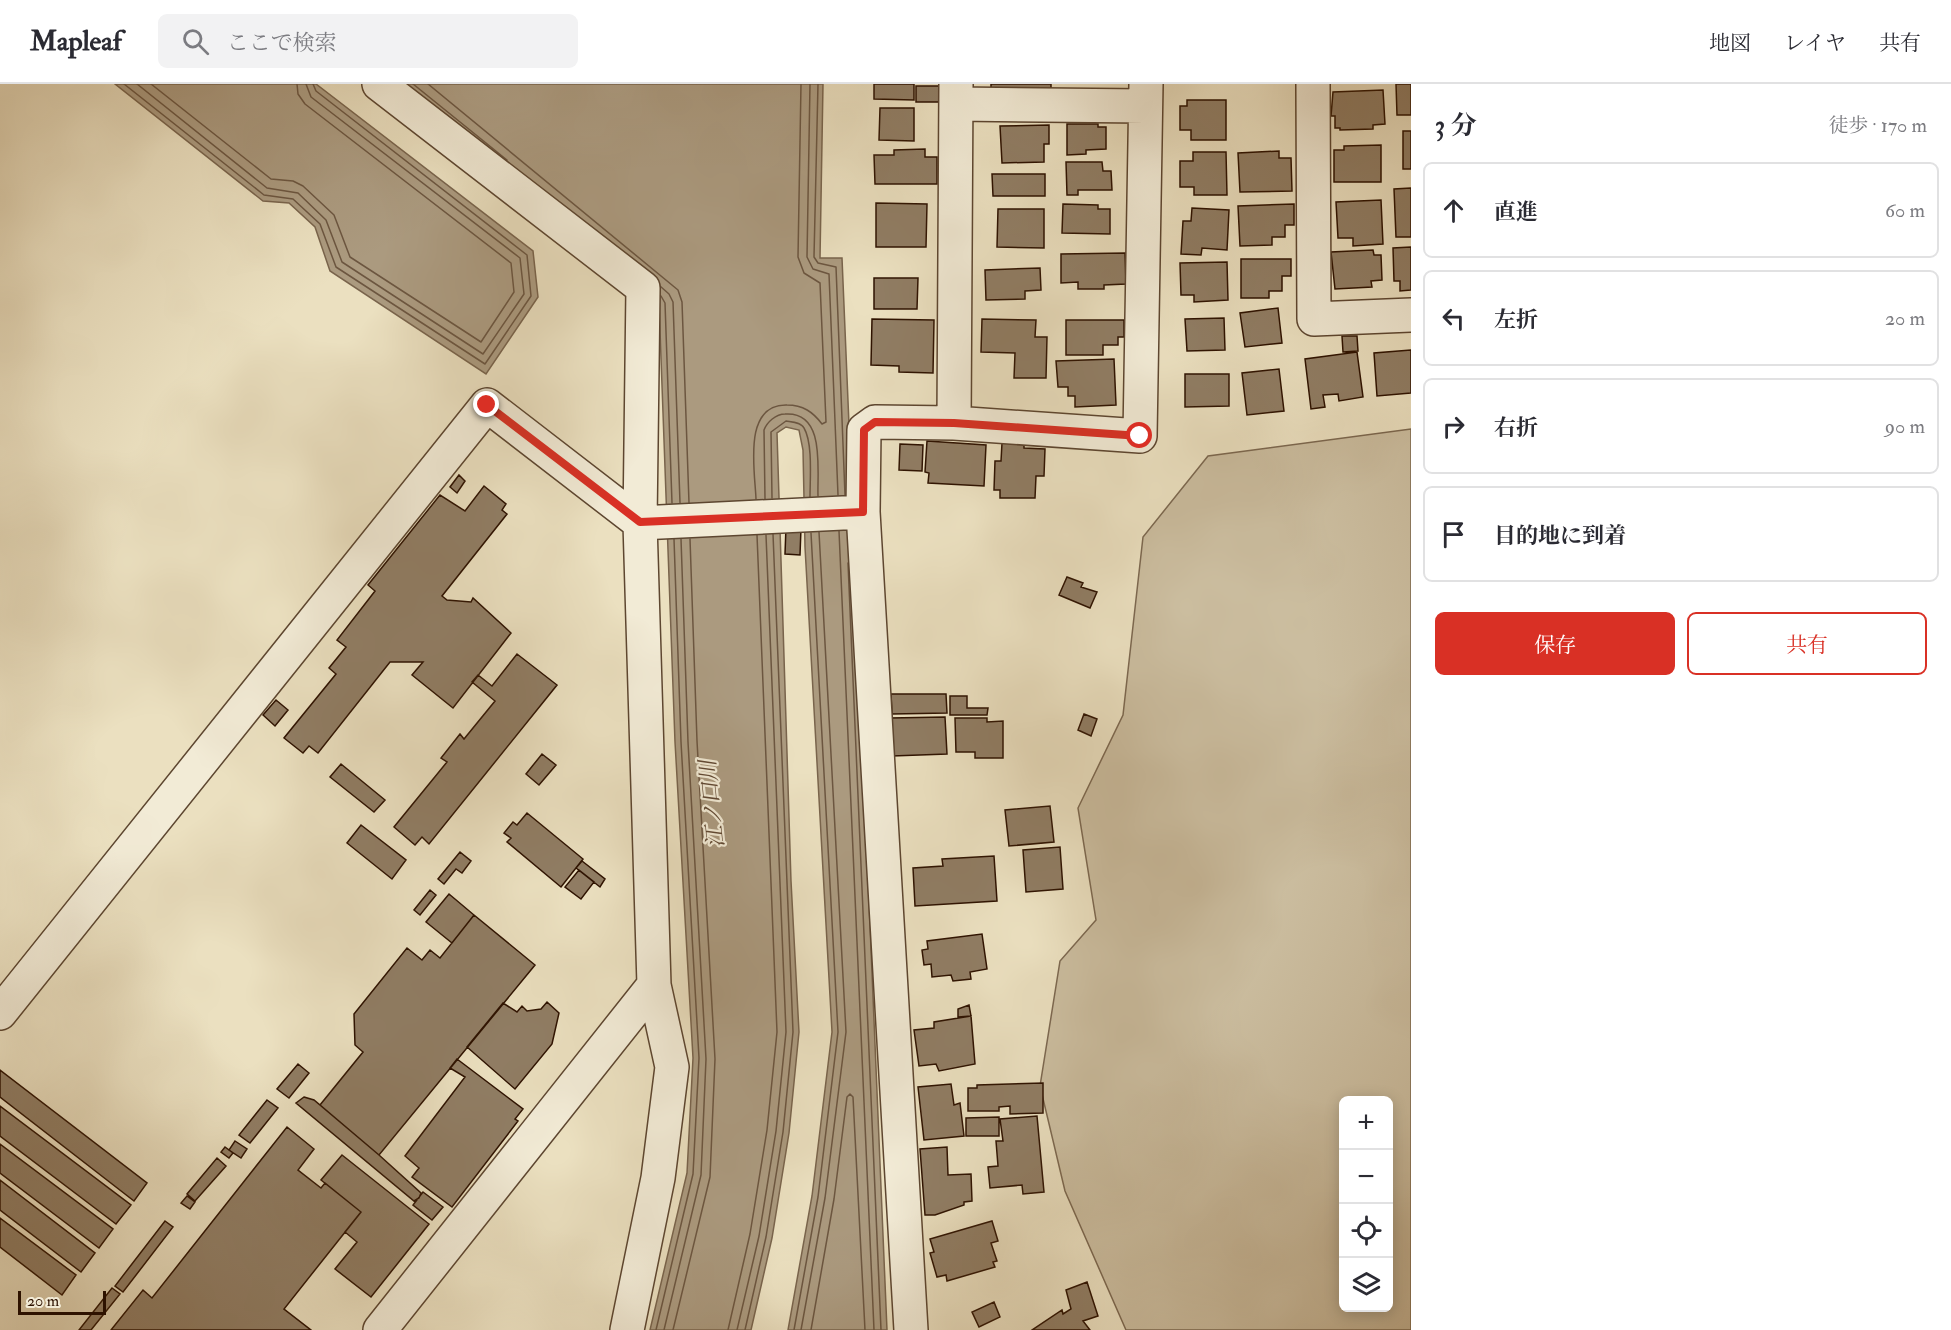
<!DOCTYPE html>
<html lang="ja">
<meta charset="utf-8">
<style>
body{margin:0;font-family:"IM FELL Double Pica","Noto Serif JP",serif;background:#f2f2f3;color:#2b2b33}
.controls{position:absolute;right:18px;bottom:18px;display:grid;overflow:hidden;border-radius:9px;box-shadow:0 3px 15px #0003}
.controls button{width:54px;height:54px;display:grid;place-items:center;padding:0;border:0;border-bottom:2px solid #e1e1e2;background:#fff;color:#2b2b33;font:30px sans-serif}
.scale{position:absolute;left:18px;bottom:15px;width:88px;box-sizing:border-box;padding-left:6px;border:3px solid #2e1200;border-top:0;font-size:16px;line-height:21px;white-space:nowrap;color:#2e1200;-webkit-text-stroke:4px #f2ebd6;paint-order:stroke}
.stop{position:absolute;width:18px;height:18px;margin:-14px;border:4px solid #d93025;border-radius:50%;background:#fff}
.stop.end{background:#d93025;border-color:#fff;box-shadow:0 2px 6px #0008}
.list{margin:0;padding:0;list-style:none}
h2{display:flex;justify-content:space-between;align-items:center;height:78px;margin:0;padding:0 24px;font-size:26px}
h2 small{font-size:20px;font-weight:400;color:#7c7c81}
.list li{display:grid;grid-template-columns:39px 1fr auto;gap:18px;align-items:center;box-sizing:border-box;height:96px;margin:0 12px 12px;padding:0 12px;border:2px solid #e1e1e2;border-radius:9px}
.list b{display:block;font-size:22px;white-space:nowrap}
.list em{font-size:20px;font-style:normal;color:#7c7c81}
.actions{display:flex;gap:12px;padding:18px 24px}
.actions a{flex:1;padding:14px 0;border:2px solid #d93025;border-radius:9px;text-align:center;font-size:21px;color:#d93025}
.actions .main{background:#d93025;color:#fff}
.icon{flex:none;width:33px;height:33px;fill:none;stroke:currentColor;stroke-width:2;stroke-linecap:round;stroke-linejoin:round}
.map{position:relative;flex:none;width:1411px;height:1246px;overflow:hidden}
header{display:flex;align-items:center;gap:36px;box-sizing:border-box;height:84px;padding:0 30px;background:#fff;border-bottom:2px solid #e1e1e2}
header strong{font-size:28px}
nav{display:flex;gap:33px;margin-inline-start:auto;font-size:21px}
.search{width:420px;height:54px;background:#f2f2f3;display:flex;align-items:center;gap:15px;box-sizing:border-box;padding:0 21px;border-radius:9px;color:#7c7c81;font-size:22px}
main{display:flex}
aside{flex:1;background:#fff}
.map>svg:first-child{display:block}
.green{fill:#cbbd9f;stroke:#7c6850;stroke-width:1.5;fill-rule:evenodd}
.water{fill:#ab9a7f;stroke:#79644c;stroke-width:1.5}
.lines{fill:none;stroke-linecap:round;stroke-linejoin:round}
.shore{stroke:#6c5640;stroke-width:1.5}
.building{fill:#907d64;stroke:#2e1200;stroke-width:1.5}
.minor-casing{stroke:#5d4630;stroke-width:36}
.minor{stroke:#f2ebd6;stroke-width:33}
.route{stroke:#d93025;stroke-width:8}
.labels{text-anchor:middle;stroke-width:4.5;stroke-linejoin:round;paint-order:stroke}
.water-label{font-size:22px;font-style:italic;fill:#604833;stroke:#f2ebd6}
</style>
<header>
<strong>Mapleaf</strong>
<div class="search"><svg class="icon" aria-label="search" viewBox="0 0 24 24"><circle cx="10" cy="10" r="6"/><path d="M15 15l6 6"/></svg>ここで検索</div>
<nav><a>地図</a><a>レイヤ</a><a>共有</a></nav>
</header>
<main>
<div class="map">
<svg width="1411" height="1246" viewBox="0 0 1411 1246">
<rect width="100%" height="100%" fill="#ebe0c0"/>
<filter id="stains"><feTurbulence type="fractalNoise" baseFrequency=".00333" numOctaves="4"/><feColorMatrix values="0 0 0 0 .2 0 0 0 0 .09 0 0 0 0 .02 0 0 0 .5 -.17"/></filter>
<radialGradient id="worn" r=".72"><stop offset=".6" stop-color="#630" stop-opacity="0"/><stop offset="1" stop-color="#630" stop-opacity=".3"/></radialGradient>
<path class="green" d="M1411,345V1246H1126L1065,1107L1040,1002L1060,877L1096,836L1078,724L1123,631L1143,453L1208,372ZM1344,1016H1388V1224H1344Z"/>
<path class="water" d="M115,0H316L533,167L538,213L486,290L330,187L315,143L289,119L263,117Z
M392,0H823L820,174H842L887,1246H788L812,1112L832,948L805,463L803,366L799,346L786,343L777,349L791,797L799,948L789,1049L772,1154L751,1246H650L687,1089L693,974L675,658L659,219Z"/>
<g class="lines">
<path class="shore" d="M124,0L264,111L293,115L320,140L336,183L485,280L531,212L527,171L316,7L313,0
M137,0L267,104L298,109L326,136L342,178L483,270L524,210L520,174L311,13L306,0
M151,0L271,95L293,97L303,102L334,131L350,173L481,258L514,208L511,179L305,20L298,10L297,0
M413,0L507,76
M428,0L678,206L682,218L689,419
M810,0L807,173L813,185L829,190L838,411
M818,0L814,173L818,179L836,183L845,411
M660,202L669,210L673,218L680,419
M661,212L665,219L672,419
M772,414L771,348L786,337C792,338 801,338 804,344C813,359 810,395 810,413
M756,415C755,387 742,320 787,321C803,321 813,328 822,340L826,338L820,199L804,189L798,173L801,0
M765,415L764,346C767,338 776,330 785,330C826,327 817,386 818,412
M839,447L874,1246
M848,479L881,1246
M656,1246L693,1090L699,974L681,658L674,455
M664,1246L701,1091L706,975L688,658L681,455
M673,1246L710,1093L715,975L697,657L690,455
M728,1246L750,1150L767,1046L777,948L757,451
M737,1246L759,1152L776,1047L786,948L766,451
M745,1246L766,1153L783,1048L793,948L773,450
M794,1246L818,1113L838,948L811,449
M801,1246L825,1114L846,948L819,448
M811,1246L834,1115L847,1013L850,1010L853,1013L865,1246"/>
</g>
<path class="building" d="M874,0H914V16L874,15Z
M991,0H1051V8L991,5Z
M1396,0H1411V31H1397Z
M916,2H943L942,18H916Z
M1383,6L1385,40L1373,41V45L1340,46V44H1335V32H1331L1333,8Z
M1187,16H1226V56H1191V46H1180V22H1187Z
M880,24H914V57L879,56Z
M1067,40H1098V43H1106V65L1086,66V70L1067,71Z
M1049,41V60H1044V78L1002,79L1000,42Z
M1403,47H1411V85H1403Z
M1381,61V98H1334V66H1344V62Z
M925,65V73H937V100H875L874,71H894V66Z
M1279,67V74H1291L1292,107L1240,108L1238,69Z
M1193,68H1226L1227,111H1194V103H1180V77H1193Z
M1066,78H1102L1103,87H1111L1112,106H1078V111H1067Z
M992,90H1045V112H993Z
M1411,104V153H1396L1394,105Z
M1381,116L1383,160L1353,162V154H1338L1336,118Z
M876,119L927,120L926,163H876Z
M1063,120L1098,121V125H1110V150L1062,149Z
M1294,120V141H1285V153H1272V161L1240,162L1238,122Z
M1192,124L1229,126L1227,166L1202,164L1201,171L1181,170L1183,137H1191Z
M998,125H1044V164L997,163Z
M1411,163V206L1400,207V197H1394L1393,164Z
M1373,166L1374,171H1381L1382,196L1371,197L1372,203L1335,205L1331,168Z
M1125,169L1126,200L1104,201V205H1078V198L1061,199V170Z
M1241,175H1291V192H1282V207H1269V214H1241Z
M1227,178L1228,216L1194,218V211H1181L1180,179Z
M1040,184L1041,206L1025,207V215L986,216L985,186Z
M874,194H918L917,225H874Z
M1278,224L1282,259L1245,263L1240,229Z
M1224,234L1225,266L1187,267L1185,235Z
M872,235L934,236L933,289L899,288V282L871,281Z
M982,235L1036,236L1035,253H1047L1046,294H1014L1015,269L981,268Z
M1066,236H1124V253H1118V261H1103V271H1066Z
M1342,252H1357L1358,267L1343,268Z
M1411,266V309L1377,312L1374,269Z
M1357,268L1363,313L1339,317L1338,310L1323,311L1325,323L1311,325L1305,275Z
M1114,275L1116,321L1075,323V312H1068V303H1058L1056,277Z
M1279,285L1284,327L1247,331L1242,289Z
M1185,290H1229V322L1185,323Z
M927,357L986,361L984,402L928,399L929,389L925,388Z
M1002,359L1024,360V364L1045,365L1044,392H1036L1035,414H1000V406H994L995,377H1001Z
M900,360L923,361L922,387L899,386Z
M459,391L465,397L457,409L450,403Z
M484,402L506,420L502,426L507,430L442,512L447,516L471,518L473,514L511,549L453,624L412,591L423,578H390L318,669L309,662L303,669L284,654L336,590L329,584L346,563L337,556L375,507L368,501L440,411L465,427Z
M786,443L801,444L800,471L785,470Z
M1067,493L1083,499L1081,503L1097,508L1090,524L1059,511Z
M517,570L557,601L429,760L422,753L415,761L394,743L447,678L441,674L460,650L464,655L495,617L472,598L478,591L492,602Z
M891,610H946L947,629L892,630Z
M950,612H967V624H988L987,631H950Z
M276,616L288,626L275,642L263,631Z
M1084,630L1097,635L1091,652L1078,646Z
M945,633L947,670L892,672L890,634Z
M955,634H987V638L1003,637V674H975V668H956Z
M542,670L556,681L539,701L526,690Z
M341,680L385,716L374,728L330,693Z
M1050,722L1054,758L1009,762L1005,726Z
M527,729L583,775L561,803L507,758L511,754L504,749L513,738L517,741Z
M361,741L406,776L392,795L347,759Z
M1060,763L1063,805L1026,808L1023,766Z
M460,768L471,777L462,789L456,785L444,800L438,795Z
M994,772L997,817L915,822L913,784L943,782L942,775Z
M582,777L605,795L600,803L576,784Z
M579,786L594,798L581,815L565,803Z
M430,806L436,811L420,831L414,826Z
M449,810L474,831L452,859L426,838Z
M474,831L535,881L379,1071L320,1021L363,968L355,961L354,930L407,864L422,876L430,866L440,874Z
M982,850L987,885L970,888L971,895L953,897L951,891L932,893L931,880L924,881L922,866L928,865L927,857Z
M547,918L559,929L552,960L515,1005L467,963L503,919L517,928L522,922L527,927L541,925Z
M969,921L971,932L958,933V925Z
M971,932L975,980L939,987L936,980L919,982L914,946L934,944V938Z
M457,975L523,1025L515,1035L518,1037L452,1123L412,1093L419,1084L405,1072L465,993L450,984Z
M298,980L309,989L289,1014L277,1005Z
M0,986L147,1099L134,1117L0,1013Z
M1043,999V1029L1010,1030V1022L999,1023V1027H968V1004H977V1001Z
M951,1000L954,1021L960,1019L964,1052L924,1056L918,1003Z
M304,1013L314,1016L379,1071L421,1109L419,1114L414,1117L296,1019Z
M267,1016L278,1024L250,1059L239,1051Z
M0,1022L131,1121L116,1140L0,1052Z
M1037,1032L1044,1108L1023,1110L1022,1101L990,1104L988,1083L998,1082L996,1057H1003L1000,1035Z
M999,1033V1052H966V1034Z
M287,1043L314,1065L298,1086L321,1104L325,1099L361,1128L284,1225L311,1246H111L143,1206L152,1214Z
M235,1057L247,1065L241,1074L229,1066Z
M0,1060L113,1145L99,1164L0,1089Z
M225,1063L233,1069L229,1074L221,1068Z
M947,1063L948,1091L971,1090L972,1117L964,1118V1121L935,1131H925L920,1065Z
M342,1071L429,1140L371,1213L335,1185L357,1158L345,1148L361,1128L321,1096Z
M217,1074L226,1082L195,1117L187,1110Z
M0,1096L95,1169L81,1188L0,1126Z
M423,1108L443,1123L432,1136L413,1121Z
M187,1112L195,1118L190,1125L181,1119Z
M0,1134L76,1191L62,1211L0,1163Z
M165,1137L173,1143L123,1208L115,1202Z
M992,1137L998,1157L991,1159L997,1177L993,1178L995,1183L947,1197L946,1191L937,1193L930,1169L934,1168L930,1155Z
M1087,1198L1098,1232L1083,1237L1090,1246H1032L1062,1226L1063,1230L1071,1225L1066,1206Z
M112,1204L120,1210L91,1246H79Z
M994,1218L1000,1233L979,1243L972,1228Z"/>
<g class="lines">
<defs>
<path id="minor" d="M379,0L643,204L640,439L654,901L380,1246
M1313,0L1314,235L1411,231
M956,20L1145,22
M954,339L956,0
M0,929L487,321L640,439L863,428
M627,1246L658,1094L672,983L654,901
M911,1246L863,428L864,346L875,338L954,339L1140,352L1146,0"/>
</defs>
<use href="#minor" class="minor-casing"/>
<use href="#minor" class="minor"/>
</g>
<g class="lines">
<path class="route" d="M487,321L640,438L863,428L864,346L875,338L954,339L1140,352"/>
</g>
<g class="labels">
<g class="water-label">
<text transform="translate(711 720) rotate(-96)" y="8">江ノ口川</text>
</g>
</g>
<rect width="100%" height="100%" filter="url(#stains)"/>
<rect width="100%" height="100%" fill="url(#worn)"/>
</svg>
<div class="controls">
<button>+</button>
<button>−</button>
<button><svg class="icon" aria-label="locate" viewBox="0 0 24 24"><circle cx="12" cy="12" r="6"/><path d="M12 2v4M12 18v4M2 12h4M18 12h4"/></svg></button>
<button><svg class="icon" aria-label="layers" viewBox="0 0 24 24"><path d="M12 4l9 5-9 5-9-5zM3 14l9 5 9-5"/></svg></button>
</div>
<div class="scale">20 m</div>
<div class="stop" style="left:1140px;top:352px"></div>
<div class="stop end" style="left:487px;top:321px"></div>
</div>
<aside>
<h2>3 分<small>徒歩 · 170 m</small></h2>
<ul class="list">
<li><svg class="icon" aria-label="ahead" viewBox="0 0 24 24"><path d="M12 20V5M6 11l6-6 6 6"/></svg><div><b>直進</b></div><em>60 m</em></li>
<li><svg class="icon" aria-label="left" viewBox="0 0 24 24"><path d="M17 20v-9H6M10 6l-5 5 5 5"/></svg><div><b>左折</b></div><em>20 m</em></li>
<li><svg class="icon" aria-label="right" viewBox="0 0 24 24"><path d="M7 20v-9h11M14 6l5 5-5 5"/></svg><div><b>右折</b></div><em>90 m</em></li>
<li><svg class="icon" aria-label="arrive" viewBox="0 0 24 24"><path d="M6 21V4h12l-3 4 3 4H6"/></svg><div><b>目的地に到着</b></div></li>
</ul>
<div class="actions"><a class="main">保存</a><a>共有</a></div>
</aside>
</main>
